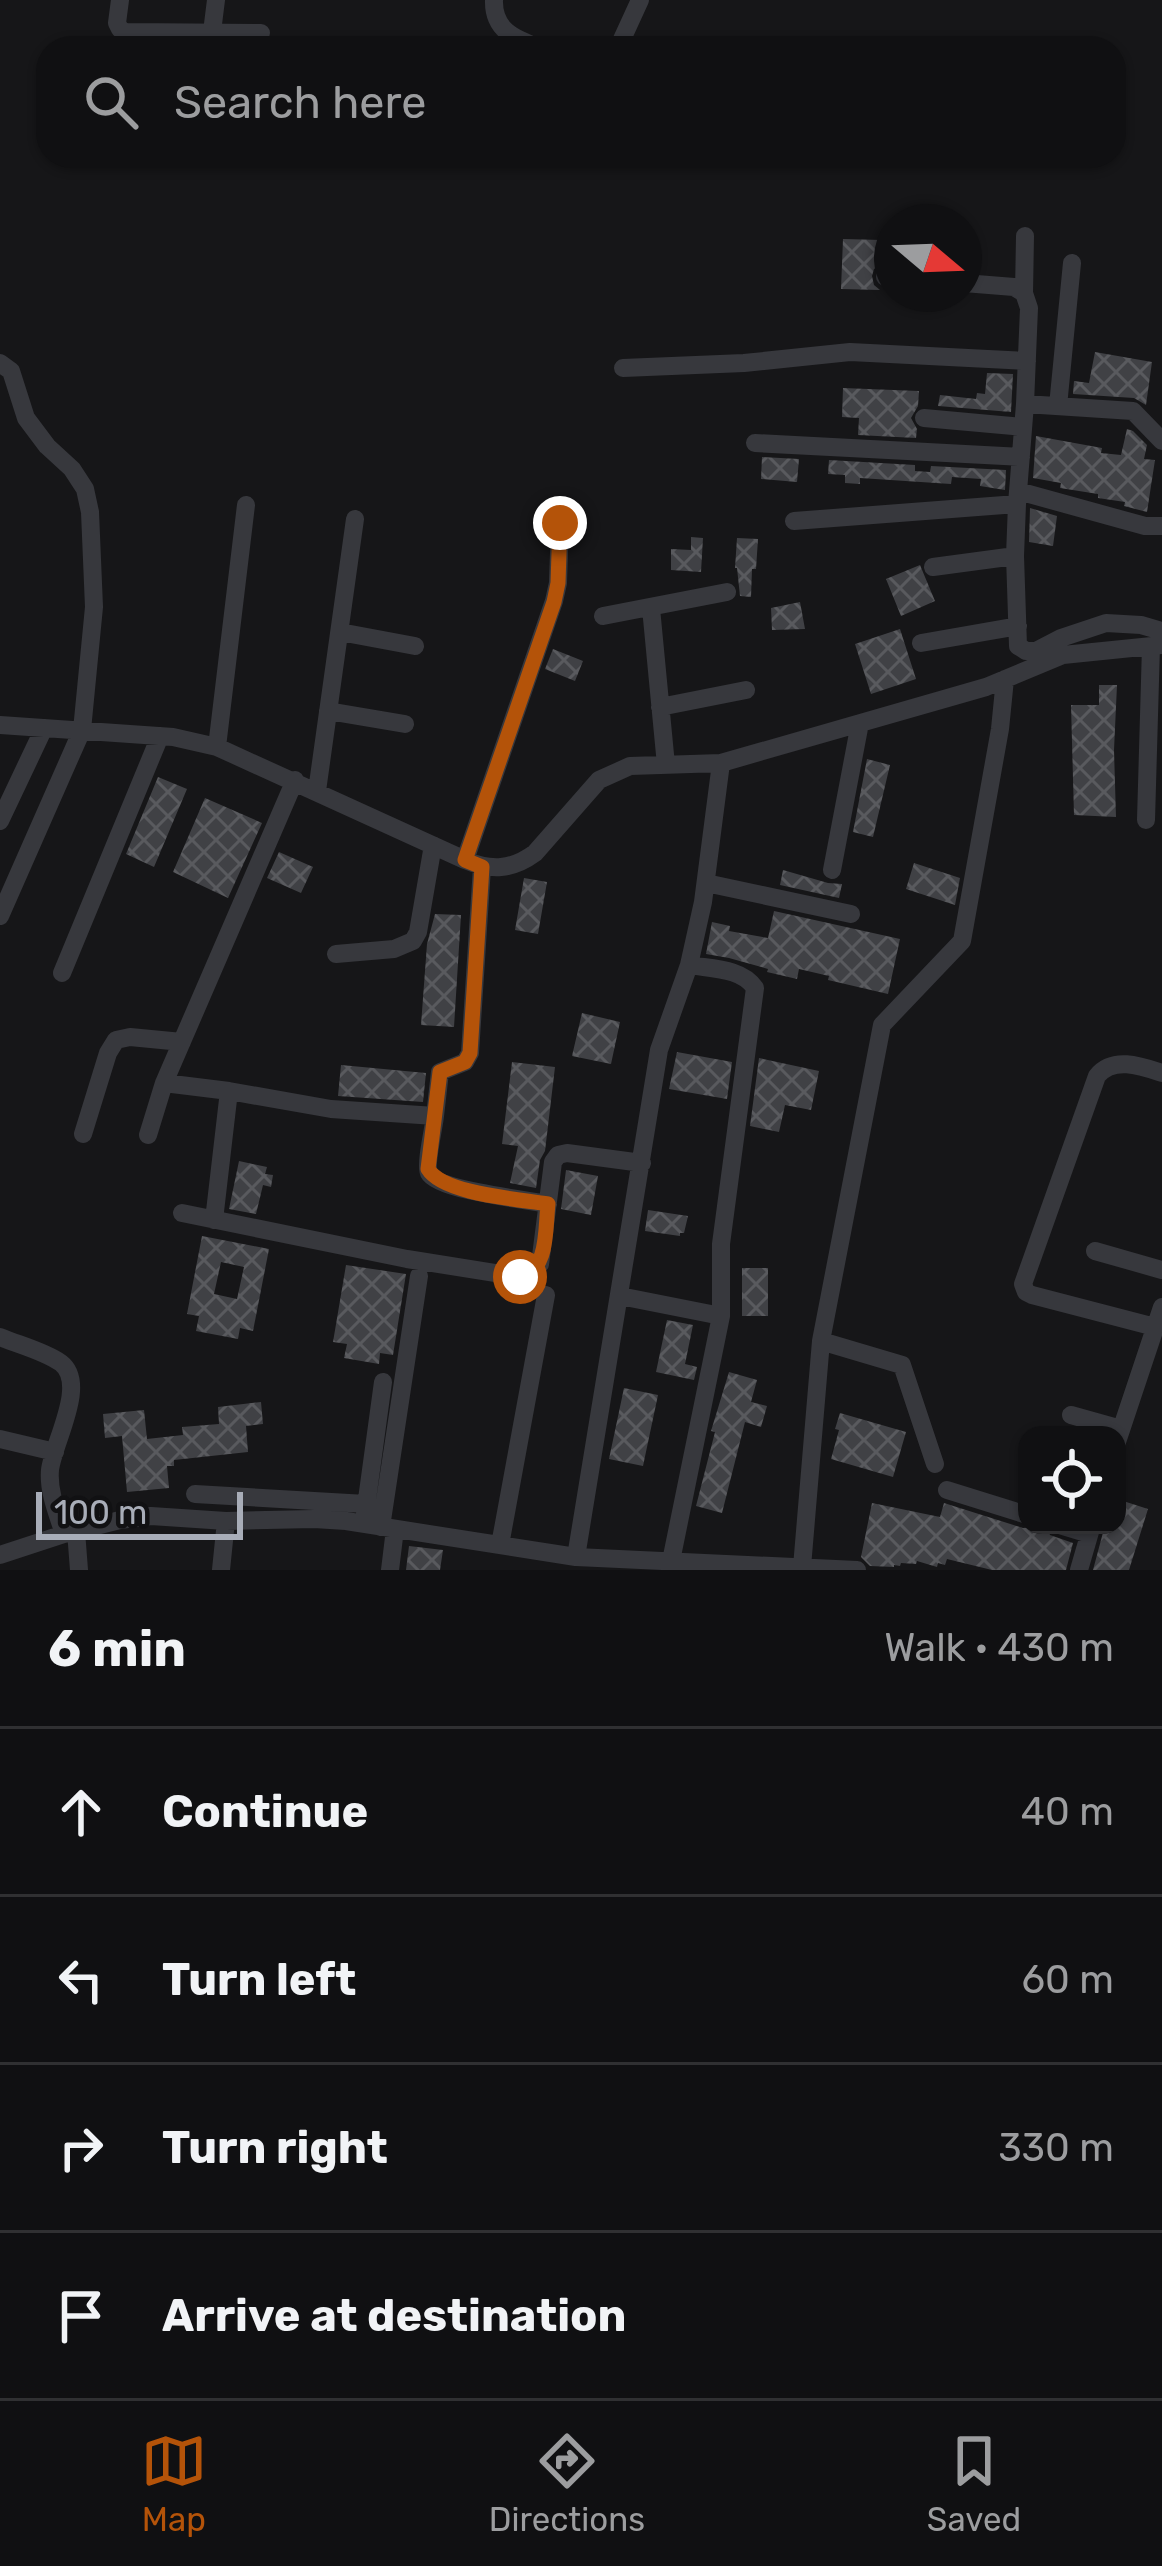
<!DOCTYPE html>
<meta charset="utf-8">
<style>
body{margin:0;font-family:Rubik,sans-serif;background:#19191b;color:#f1f3f6}
.controls{position:absolute;right:36px;bottom:36px;display:grid;overflow:hidden;border-radius:24px;box-shadow:0 3px 9px #0004}
.controls button{width:108px;height:108px;display:grid;place-items:center;padding:0;border:0;border-bottom:3px solid #303032;background:#101012;color:#f1f3f6;font:60px sans-serif}
.compass{position:absolute;left:874px;top:204px;width:108px;height:108px;border-radius:50%;background:#101012;box-shadow:0 3px 9px #0004;rotate:109deg}
.scale{position:absolute;left:36px;bottom:30px;width:207px;box-sizing:border-box;padding-left:12px;border:6px solid #a8adb8;border-top:0;font-size:33px;line-height:42px;white-space:nowrap;color:#a8adb8;-webkit-text-stroke:9px #111113;paint-order:stroke}
.stop{position:absolute;width:36px;height:36px;margin:-27px;border:9px solid #b45309;border-radius:50%;background:#fff}
.stop.end{background:#b45309;border-color:#fff;box-shadow:0 3px 12px #0008}
.list{margin:0;padding:0;list-style:none}
h2{display:flex;justify-content:space-between;align-items:center;height:156px;margin:0;padding:0 48px;font-size:51px}
h2 small{font-size:39px;font-weight:400;color:#9c9d9f}
.list li{display:grid;grid-template-columns:78px 1fr auto;gap:36px;align-items:center;box-sizing:border-box;height:168px;padding:0 48px;border-top:3px solid #303032}
.list b{display:block;font-size:45px;white-space:nowrap}
.list em{font-size:39px;font-style:normal;color:#9c9d9f}
.icon{flex:none;width:66px;height:66px;fill:none;stroke:currentColor;stroke-width:2;stroke-linecap:round;stroke-linejoin:round}
.map{position:relative;flex:none;width:1162px;height:1570px;overflow:hidden}
.search{position:absolute;background:#101012;box-shadow:0 3px 9px #0004;left:36px;right:36px;top:36px;height:132px;display:flex;align-items:center;gap:30px;box-sizing:border-box;padding:0 42px;border-radius:36px;color:#9c9d9f;font-size:45px}
.sheet{height:828px;background:#101012}
nav{display:flex;justify-content:space-around;align-items:center;box-sizing:border-box;height:168px;border-top:3px solid #303032;background:#101012;font-size:33px;color:#9c9d9f}
nav a{display:grid;justify-items:center;gap:6px}
nav .on{color:#b45309}
.map>svg:first-child{display:block}
.building{fill:url(#building-cross-hatch);fill-rule:evenodd}
.lines{fill:none;stroke-linecap:round;stroke-linejoin:round}
.minor{stroke:#37383d;stroke-width:18}
.route{stroke:#b45309;stroke-width:15}
</style>
<div class="map">
<svg width="1162" height="1570" viewBox="0 0 1162 1570">
<defs>
<pattern id="building-cross-hatch" width="8" height="8" patternUnits="userSpaceOnUse" patternTransform="scale(3)"><rect width="8" height="8" fill="#404145"/><path d="M0 0l8 8M0 8l8-8" fill="none" stroke="#595a5e"/></pattern>
</defs>
<rect width="100%" height="100%" fill="#161618"/>
<path class="building" d="M843,239L882,240L881,264L874,269L872,276L874,285L880,290L841,289Z
M1095,352L1152,362L1146,405L1134,398L1073,394L1074,381L1089,383Z
M987,373L1013,374L1011,412L938,406L940,395L976,399L977,393L985,394Z
M843,388L919,391L918,406L911,418L917,429L916,438L858,435L859,418L842,417Z
M1127,429L1133,431L1147,445L1144,459L1155,460L1147,512L1124,506L1125,502L1098,498V494L1060,488L1061,483L1033,478L1036,436L1102,448L1101,453L1121,455Z
M762,457L799,459L797,482L761,479Z
M829,460L915,465V471L930,472L931,466L1006,470L1005,490L980,486L981,479L952,477L951,484L860,478V484L845,483V475L828,474Z
M1030,508L1057,516L1053,546L1029,542Z
M691,537L703,538L701,572L671,570V549L691,550Z
M737,538L758,539L756,569H752L751,597L740,596L737,568H735Z
M920,565L935,601L901,616L886,579Z
M800,602L805,629L772,630L771,608Z
M900,629L916,679L871,694L855,644Z
M553,649L583,661L575,681L545,669Z
M1099,685H1117L1114,750L1116,817L1074,815L1071,705H1099Z
M867,759L890,765L873,837L853,832Z
M158,777L187,789L154,867L126,854Z
M205,798L262,823L228,898L173,872Z
M279,852L313,867L301,893L267,878Z
M914,863L960,878L955,905L906,889Z
M783,870L828,883L842,884L839,898L780,885Z
M524,878L547,882L538,934L515,930Z
M774,911L900,939L888,994L828,980L829,976L799,969L797,979L767,972L768,969L729,958L706,954L712,922L730,926L729,931L768,938Z
M435,914L461,915L454,1027L421,1025L427,944Z
M582,1013L620,1022L611,1064L572,1056Z
M677,1052L732,1062L727,1099L669,1089Z
M759,1058L819,1071L811,1110L785,1105L779,1132L750,1126Z
M512,1062L555,1067L545,1151L540,1160L536,1188L510,1183L518,1146L502,1144Z
M341,1065L426,1073L423,1102L338,1096Z
M239,1161L267,1167L265,1174L273,1175L271,1187L263,1185L256,1214L229,1209Z
M566,1170L598,1176L591,1215L561,1209Z
M648,1210L688,1216L684,1233H680V1236L645,1231Z
M202,1236L269,1249L253,1331L240,1328L238,1339L196,1331L199,1316L187,1314ZM221,1262L244,1267L237,1299L214,1294Z
M346,1265L406,1274L393,1355L380,1353L379,1364L344,1358L347,1344L333,1342Z
M742,1268H768V1316H742Z
M667,1320L693,1325L685,1364L697,1367L694,1380L656,1372Z
M729,1372L757,1380L751,1402L767,1406L761,1427L745,1422L722,1513L696,1506L715,1432L711,1431Z
M624,1388L658,1395L643,1466L609,1459Z
M261,1402L263,1424L246,1426L248,1452L174,1460V1466H167L169,1488L127,1492L122,1436L105,1438L103,1414L144,1410L147,1439L183,1435L182,1427L219,1424L218,1407Z
M840,1413L906,1432L893,1477L831,1459L839,1430L835,1429Z
M1117,1499L1148,1509L1129,1570H1093L1105,1525H1117Z
M872,1503L940,1517L944,1503L1023,1528L1046,1526L1050,1535L1073,1543L1066,1570H992L947,1559L945,1565L938,1563L937,1567L917,1561L916,1564L901,1563L900,1566L894,1565V1567L870,1566L861,1557Z
M409,1546L443,1550L440,1570H406Z"/>
<g class="lines">
<path class="minor" d="M120,0L117,23L120,29L125,32L261,33
M494,0C493,30 514,38 539,48
M212,32L216,0
M618,48L640,0
M885,277H892
M964,283L1014,287L1024,293L1029,308L1025,404
M1024,293L1025,236
M0,363L11,371L26,418L47,446L72,469L85,489L90,512L94,607L82,730L0,916
M623,368L744,363L850,352L1027,361
M1058,406L1072,263
M924,418L1023,427
M755,443L1021,457
M1018,491L1145,526H1162
M1017,504L1015,556L1018,646L1026,651H1036L1061,638L1106,623L1141,625L1162,631
M794,521L1017,504L1025,404L1133,411L1162,441
M933,567L1015,556
M651,608L666,765
M603,616L727,592
M340,632L415,646
M921,643L1018,626
M660,707L746,690
M328,711L405,724
M0,725L173,737L217,747L465,860C491,871 512,870 535,853L599,780L630,766L721,763
M217,747L246,505
M317,791L355,519
M1146,820L1151,646
M0,821L44,728
M465,860L554,601L558,583L560,523
M832,870L860,723
M706,883L851,914
M336,954L394,949L413,941L418,932L433,845
M62,973L160,736
M164,1083L229,1091L331,1109L435,1116C434,1127 425,1164 429,1173C437,1190 527,1200 548,1204
M435,1116L440,1072L465,1062L470,1053L482,867
M83,1134L108,1053L116,1040L130,1037L182,1042
M148,1135L164,1083L295,780
M182,1213L407,1259L520,1277L532,1274L540,1264L553,1162L558,1155L567,1153L642,1163
M214,1220L229,1091
M1095,1251L1162,1270
M620,1296L721,1316
M1155,1327L1032,1295L1026,1292L1023,1284L1097,1076C1113,1056 1141,1066 1162,1073
M0,1337C19,1345 44,1351 61,1363C88,1384 53,1443 50,1470C48,1492 58,1515 64,1534L120,1520L151,1516L226,1521L314,1519L346,1521L576,1557L857,1570
M821,1341L902,1365L935,1464
M1071,1415L1121,1429
M0,1439L55,1452
M1117,1442L1162,1307
M947,1490L1027,1515
M195,1494L366,1504
M365,1514L383,1382
M1059,1525L1089,1534
M381,1527L419,1276
M76,1531L79,1570
M500,1545L546,1295
M0,1555L64,1534
M576,1557L659,1050L689,965L703,902L721,763L986,687L1063,655L1162,645
M671,1561L721,1316V1244L755,988C742,968 712,969 689,965
M802,1567L821,1341L882,1025L962,941L1000,729L1005,679
M221,1570L226,1521
M390,1570L395,1529
M1079,1570L1092,1525"/>
</g>
<g class="lines">
<path class="route" d="M520,1277C549,1270 545,1229 548,1204C518,1199 443,1194 428,1169L440,1072L465,1062L470,1053L482,867L465,860L554,602L558,583L560,523"/>
</g>
</svg>
<div class="controls">
<button><svg class="icon" aria-label="locate" viewBox="0 0 24 24"><circle cx="12" cy="12" r="6"/><path d="M12 2v4M12 18v4M2 12h4M18 12h4"/></svg></button>
</div>
<svg class="compass" viewBox="-18 -18 36 36"><path d="M0-13l5 13h-10z" fill="#e53935"/><path d="M0 13l5-13h-10z" fill="#9c9d9f"/></svg>
<div class="scale">100 m</div>
<div class="stop" style="left:520px;top:1277px"></div>
<div class="stop end" style="left:560px;top:523px"></div>
<div class="search"><svg class="icon" aria-label="search" viewBox="0 0 24 24"><circle cx="10" cy="10" r="6"/><path d="M15 15l6 6"/></svg>Search here</div>
</div>
<section class="sheet">
<h2>6 min<small>Walk · 430 m</small></h2>
<ul class="list">
<li><svg class="icon" aria-label="ahead" viewBox="0 0 24 24"><path d="M12 20V5M6 11l6-6 6 6"/></svg><div><b>Continue</b></div><em>40 m</em></li>
<li><svg class="icon" aria-label="left" viewBox="0 0 24 24"><path d="M17 20v-9H6M10 6l-5 5 5 5"/></svg><div><b>Turn left</b></div><em>60 m</em></li>
<li><svg class="icon" aria-label="right" viewBox="0 0 24 24"><path d="M7 20v-9h11M14 6l5 5-5 5"/></svg><div><b>Turn right</b></div><em>330 m</em></li>
<li><svg class="icon" aria-label="arrive" viewBox="0 0 24 24"><path d="M6 21V4h12l-3 4 3 4H6"/></svg><div><b>Arrive at destination</b></div></li>
</ul>
</section>
<nav>
<a class="on"><svg class="icon" aria-label="map" viewBox="0 0 24 24"><path d="M3 6l6-2 6 2 6-2v14l-6 2-6-2-6 2zM9 4v14M15 6v14"/></svg>Map</a>
<a><svg class="icon" aria-label="directions" viewBox="0 0 24 24"><path d="M12 3l9 9-9 9-9-9zM9 14v-3h6M13 9l2 2-2 2"/></svg>Directions</a>
<a><svg class="icon" aria-label="saved" viewBox="0 0 24 24"><path d="M7 4h10v16l-5-4-5 4z"/></svg>Saved</a>
</nav>
